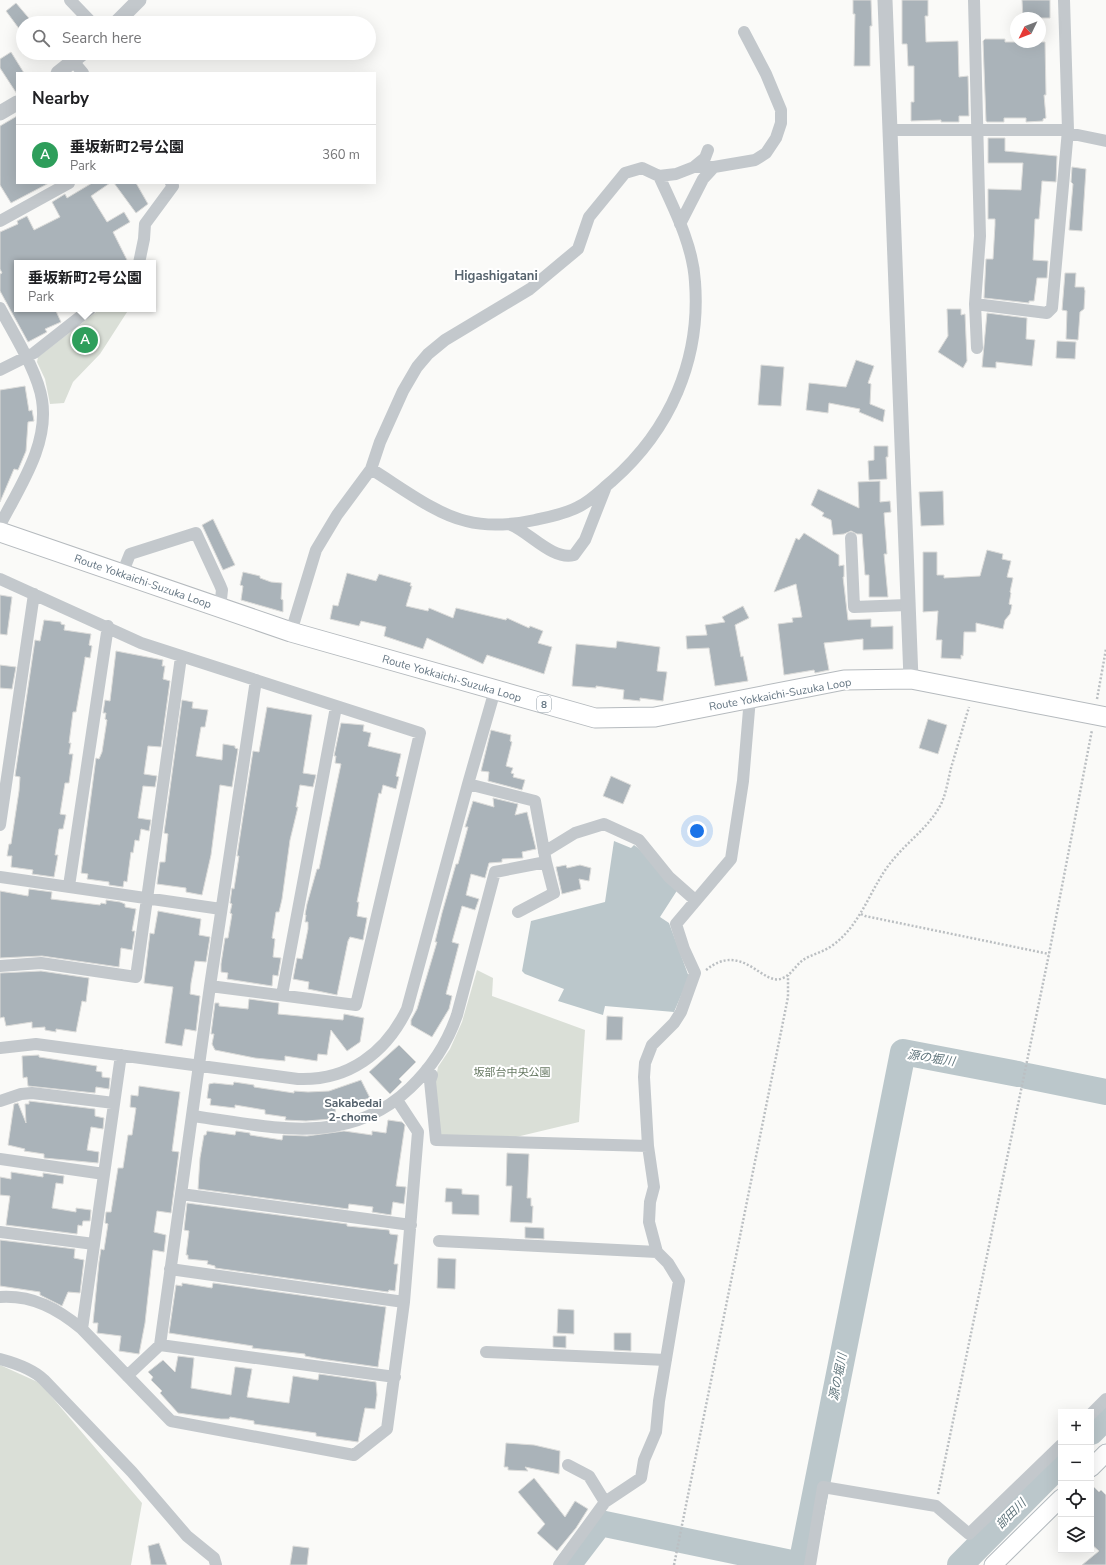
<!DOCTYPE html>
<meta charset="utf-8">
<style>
body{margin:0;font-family:"Nunito Sans","Noto Sans JP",sans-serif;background:#f2f2f2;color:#202124}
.controls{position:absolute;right:12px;bottom:12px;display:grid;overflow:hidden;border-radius:0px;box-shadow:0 4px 16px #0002}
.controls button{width:36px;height:36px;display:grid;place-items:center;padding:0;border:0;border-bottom:1px solid #e0e0e0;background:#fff;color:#202124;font:20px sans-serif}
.compass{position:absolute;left:1010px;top:12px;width:36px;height:36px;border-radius:50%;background:#fff;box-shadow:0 4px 16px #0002;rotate:227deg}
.you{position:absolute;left:697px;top:831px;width:14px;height:14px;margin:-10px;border:3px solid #fff;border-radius:50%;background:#1a73e8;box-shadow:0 0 0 6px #1a73e833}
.badge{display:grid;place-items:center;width:26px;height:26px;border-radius:50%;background:#ea580c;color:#fff;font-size:13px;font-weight:700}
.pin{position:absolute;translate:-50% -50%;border:2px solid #fff;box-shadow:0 1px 4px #0006}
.popup{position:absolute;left:14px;top:260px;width:142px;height:52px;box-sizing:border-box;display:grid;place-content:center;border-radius:0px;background:#fff;filter:drop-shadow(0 1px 3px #0005);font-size:13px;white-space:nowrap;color:#757577}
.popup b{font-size:15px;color:#202124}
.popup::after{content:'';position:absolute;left:50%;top:100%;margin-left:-8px;border:8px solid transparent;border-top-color:#fff}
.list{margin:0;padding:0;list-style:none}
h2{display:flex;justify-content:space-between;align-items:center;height:52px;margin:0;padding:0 16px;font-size:17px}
h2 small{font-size:13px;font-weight:400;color:#757577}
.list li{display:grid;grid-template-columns:26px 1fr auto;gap:12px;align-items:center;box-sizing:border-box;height:60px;padding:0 16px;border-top:1px solid #e0e0e0}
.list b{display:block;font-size:15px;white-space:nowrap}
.list p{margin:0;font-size:13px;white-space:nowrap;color:#757577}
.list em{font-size:13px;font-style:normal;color:#757577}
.icon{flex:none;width:22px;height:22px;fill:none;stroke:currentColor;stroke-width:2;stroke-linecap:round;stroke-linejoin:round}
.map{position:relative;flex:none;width:1106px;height:1565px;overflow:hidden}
.search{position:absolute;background:#fff;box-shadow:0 4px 16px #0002;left:16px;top:16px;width:360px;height:44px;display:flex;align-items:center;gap:10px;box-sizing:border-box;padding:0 14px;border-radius:22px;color:#757577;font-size:15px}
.panel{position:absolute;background:#fff;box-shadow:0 4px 16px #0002;left:16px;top:72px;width:360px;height:112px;border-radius:0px}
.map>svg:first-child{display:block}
.green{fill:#dadfd7}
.water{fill:#bbc7cb}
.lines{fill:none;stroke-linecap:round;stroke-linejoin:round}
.river{stroke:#bbc7cb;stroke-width:26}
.building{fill:#aab3b9;stroke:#dcdcda}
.secondary-casing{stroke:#b3babf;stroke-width:19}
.primary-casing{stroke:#b5babe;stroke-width:21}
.path{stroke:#bbbfc2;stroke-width:2.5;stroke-dasharray:2 2;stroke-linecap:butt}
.minor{stroke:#c3c8cc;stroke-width:12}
.tertiary{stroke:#c3c8cc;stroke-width:15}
.secondary{stroke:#fff;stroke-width:17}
.primary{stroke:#fff;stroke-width:19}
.labels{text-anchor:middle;stroke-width:4;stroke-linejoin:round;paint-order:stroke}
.shield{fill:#fff;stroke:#939fa8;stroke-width:1}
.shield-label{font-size:10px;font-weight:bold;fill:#657683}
.street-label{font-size:11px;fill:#657683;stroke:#fff}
.park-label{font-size:11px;fill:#687a64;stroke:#fff}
.water-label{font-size:12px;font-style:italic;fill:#60757c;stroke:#fff}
.neighbourhood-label{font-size:12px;font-weight:bold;fill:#57646e;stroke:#fff}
.quarter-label{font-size:13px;font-weight:bold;fill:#57646e;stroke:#fff}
</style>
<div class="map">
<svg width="1106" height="1565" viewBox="0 0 1106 1565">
<rect width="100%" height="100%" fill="#fafaf8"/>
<path class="green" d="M100,309H129L100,354L73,382L64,403L50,404L45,379L37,362L38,357Z
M477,970L493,978L492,996L585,1030L579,1122L512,1138L440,1135L435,1083L438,1067L450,1049L462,1022Z
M0,1365L40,1383L142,1503L131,1565H0Z"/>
<path class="water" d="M614,841L631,848L634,845L638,848L678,889L660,917L669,923L689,977L674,1012L605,1006L603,1015L558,1001L564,989L525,974L522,971L531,921L605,902Z"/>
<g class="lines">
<path class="river" d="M1027,1076L1106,1092
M1091,1432L1106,1417
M568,1565L600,1523L801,1565L903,1052L1018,1074
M960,1565L1061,1463"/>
</g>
<path class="building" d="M853,0H871L872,26H870V66H854L855,14H853Z
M902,0H928V16H925L926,42L958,41L959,77L968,76L969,116H959V122H941V120L911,121V102H914V66H908L907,44H902Z
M1022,0H1050V18H1023Z
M16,3L33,23H23V34L6,11Z
M985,39H1005V42H1045L1046,95H1044L1046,118L1043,119V121L1026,122V118H1004V122H987L986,121L983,41Z
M11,52L24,73H17V94L0,68V59Z
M17,116V183H49L11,203L0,185V126Z
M988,138H1005V151L1057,156L1056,182L1042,181L1039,219H1035L1033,260L1048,261L1047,278H1037L1034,301H1029V303L984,298L986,259H993L995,225V219H988V189L1021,190L1023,163H988Z
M1072,167L1086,169L1082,231L1069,230L1073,184L1071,182Z
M92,183H110L91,196L107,222L124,212L130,222L113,232L127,260L120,263H17V309H55L61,322L45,329L47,332L28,342L0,291V274L2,273L0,269V232L18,224L17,221L27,216L34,230L60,217L52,202L65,194L67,198Z
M114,183H136L148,204L136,213Z
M1065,273H1076L1075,287H1084L1085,291L1084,309L1080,312L1078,340L1066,339L1067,311L1062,310Z
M947,309H961V315L965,314L967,361L963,368L938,352L948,336Z
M987,313L1027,318L1026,339L1035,340L1032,366L996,362V368L982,367Z
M1057,341L1076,342L1075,359L1056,358Z
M856,360L874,366L868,383L871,384L870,404L885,410L883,422L859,412L860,409L829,403L828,413L806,410L809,383L846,387Z
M761,365L784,367L781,406L758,405Z
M25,386L29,411L32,410L34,421L28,422L26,451L18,470L14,469L0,502V390Z
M874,446H888V457H886L887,479L869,480L868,461L874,460Z
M880,481V502L890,501L891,512L884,513L887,554H884L888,597H869V575H865L862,534H857L851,531L844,534L833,535L831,520L822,516L824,513L811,505L818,489L859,508L858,482Z
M943,491L944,525L921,526L919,492Z
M213,519L235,565L223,570L202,525Z
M804,533L839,555V566L844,565V577H843L848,620L871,619V627L893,626V649L863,650V639L824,643L829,670L815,673L814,670L784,675L778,624L793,622L792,618L802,617L796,584L774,592L796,538L799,540Z
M987,550L1003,554L1002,559L1011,561L1007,577L1013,578L1010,592L1011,593L1009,604L1012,605L1010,614L1005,620L1003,629L976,623V632H964L963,656L961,655V659L941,658L942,640H936L938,611L923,612V552H937V575H944V578L980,576Z
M243,572L260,576V578L271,582L282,583L281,599L283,600V612L241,600L243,586L240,585Z
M347,573L376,581L379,574L411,583L410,586H412L406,606L428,611L429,608L453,618L456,608L506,620L507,618L529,628L530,626L543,631L538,643L552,647L544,674L487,655L483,664L427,638L423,649L384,636L386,627L361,621L359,626L330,619L333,605L338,606Z
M0,595L12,597L7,635L0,634Z
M743,606L749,618L735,625L741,657L743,656L748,681L715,686L709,648L687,649L686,636L707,635L705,625L725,622L722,617Z
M44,620L61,622V624L65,625L64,630L91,634L89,645L92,646L90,658L85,657V659L76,712H73L69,743H71L69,754H73L69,783H65L60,814L66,815L63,829H59L55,855H58L54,877L32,874L33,870L11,867L12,856H7L9,844H11L19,791L20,777L15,776L35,640L40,641Z
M617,641L660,647L657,671L667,672L663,701L640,698V701L623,699L624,690L596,686V688L572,686L576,644L616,648Z
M116,651L163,660L162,666H165L163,679L170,681L161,747L148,746L144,774L157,776L155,787L143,786L138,818L151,820L149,831L141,829L139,841L135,840L133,853L131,852L127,882L124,881L123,887L109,885V882L87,879L88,874L81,873L96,758L99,759L102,752L107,720L105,719L106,713H103L105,700L110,701Z
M0,665L16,667L12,689L0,688Z
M182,700L193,702L192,708L208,710L205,727H201L196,756L222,760L223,744L235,746V748L238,749L232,787L220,785L211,855L202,895L186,892V888L157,884L160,862H165L168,834L164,833Z
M267,707L312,715L303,773L316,775L313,787L300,785L296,807H298L290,840L282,899L279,912H276L272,938L275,939L273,957L281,958L278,976L273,975L272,986L227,979L228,973L221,972V964L225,938H228L232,914L230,913L232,904L230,903L232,888L234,889L239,856H237L253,751L259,752Z
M928,719L947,725L938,754L919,748Z
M341,723L364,725L363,731L371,733L368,746L401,754L396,776L399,777L396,789L383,785L381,794L379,793L357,902H359L357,916L367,918L363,940L350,937L348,941L337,995L308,989L309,982L293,979L297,958L302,959L308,929V922H305L306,915H305L307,904L317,869H319L341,764L335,763L336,756H334Z
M491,730L511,735L510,741L512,742L506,766L513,768L511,773L514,774L513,777L525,780L522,790L488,781L489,772L481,771Z
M611,776L631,785L623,804L603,796Z
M493,798L518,804L515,815L527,812L536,849L522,852L523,858L502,859V862L489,863L485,878L471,874L466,895L479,899L475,910L462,906L452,942L459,944L446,994L452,996L449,1009L432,1037L411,1025V1020L417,1009L437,942H435L442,913L456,864H458L468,827H465L473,801L494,807Z
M566,865L567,868L580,865L591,868L589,881L579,879L581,889L562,894L556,867Z
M29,889L52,892L51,899L100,905L101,903L106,904V900L120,902L125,904V907L136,909L132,931H135L132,950L121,948L119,967L42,956L0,958V891L28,896Z
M158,911L201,919L199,935L210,937L206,962L195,961L191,983L190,994L200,996L196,1031L185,1029L182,1046L165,1043L173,987L144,983L150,933L154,934Z
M41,971L89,978L86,1002L82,1001L76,1032L56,1029V1032L45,1030V1027L32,1028V1022L6,1026L4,1017L0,1018V973Z
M249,999L279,1003L278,1014L343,1020L344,1014L364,1018L360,1042L347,1051L331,1030L327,1055L318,1054L317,1061L285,1056V1061L255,1058L215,1050L212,1044L214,1034H211L215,1003H219V1006L248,1009Z
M607,1016L623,1017L622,1040H606Z
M399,1045L416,1062L399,1079L402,1082L390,1094L369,1072Z
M39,1055V1057L97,1066L96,1071L102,1072V1077L110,1078L109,1089L96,1087L95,1093L28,1086L27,1077L23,1078L22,1056Z
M361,1080L370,1098L335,1107L336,1118L332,1119L306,1121L285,1120L286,1117L265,1114V1110L235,1105V1108L210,1105L211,1099L207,1098L209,1084L214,1083L233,1085L234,1082L254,1085V1087L294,1093V1091L308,1092L329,1091Z
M139,1086L180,1092L172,1151L179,1152L171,1213L157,1211L154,1232L166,1235L164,1252L153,1250L145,1323L139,1354L119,1351L121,1336L97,1333L98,1323H93L99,1262L101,1249L104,1250L108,1224L105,1223L106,1212H111L118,1168H123L128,1135H132L136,1108L130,1107L131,1095L138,1096Z
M29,1101L95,1109V1116L104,1118L103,1129L91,1127L87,1150L99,1152L98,1163L44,1158V1154L24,1151L25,1149L8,1145L14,1104L18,1103L26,1123L25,1104H29Z
M388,1120L402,1122L405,1125L396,1186L406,1187L404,1204L393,1202L391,1215L372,1212L373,1207L349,1204L348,1209L198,1189L200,1158L204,1135H206L207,1131L235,1135L236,1131L250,1133V1135L282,1140L283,1135L307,1136L344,1131L372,1135V1131L386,1133Z
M507,1153L529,1154L527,1198H531V1206H533L532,1223L510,1222L512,1186H506Z
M11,1172L43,1177V1173L64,1176L63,1184L56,1183L52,1208L76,1212V1208L91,1210L90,1221H83L82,1226L78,1225L77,1234L6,1225L10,1196L0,1195V1177L11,1179Z
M446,1188L462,1189V1194L479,1195V1215L452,1214V1202H445Z
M187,1203L347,1224V1226L389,1230L390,1234L398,1235L394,1264H398L395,1291L389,1290L388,1292L215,1268V1266L207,1264L208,1261L188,1259V1255H186L189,1231L184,1230Z
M525,1227L544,1228V1239L525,1238Z
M0,1240L75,1249L74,1258L84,1260L80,1293L68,1292L62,1306L40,1295V1292L0,1286Z
M438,1258L456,1259L455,1289L437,1288Z
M182,1283L212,1288L213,1283L386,1307L378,1367L321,1359L305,1356V1354L252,1348L253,1346L169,1333L176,1285L182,1286Z
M558,1309L574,1310V1334L557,1333Z
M614,1333H631V1351L614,1350Z
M553,1336H566V1348L553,1347Z
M178,1356L194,1358L191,1388L231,1395L235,1367H237L252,1369L247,1397L289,1403L293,1376L318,1380L319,1374L376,1382L377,1395L375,1409L365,1408L358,1442L316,1436V1433L254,1424V1421L230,1417L229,1419H221L178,1413L160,1393L162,1391L151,1380L153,1377L148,1372L163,1360L175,1372Z
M506,1443L534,1445L560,1451L559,1474L525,1467L528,1471L508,1470V1467H504Z
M534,1478L565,1517L575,1501L588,1509L576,1528L557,1551L537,1533L545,1524L518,1492Z
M1091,1484L1099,1492L1101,1490L1106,1495V1565H1082L1099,1551L1091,1544Z
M159,1543L167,1565H151L148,1546Z
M293,1546L309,1548L307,1565H290Z"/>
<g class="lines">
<defs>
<path id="secondary" d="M1091,1468L1106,1453
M993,1565L1061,1498"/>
<path id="primary" d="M0,532L291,632L595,718L655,717L844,680L911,679L1106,717"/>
</defs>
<use href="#secondary" class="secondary-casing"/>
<use href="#primary" class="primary-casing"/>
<path class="path" d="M1097,699L1106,649
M861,914L865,916L1049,954
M706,970C743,940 763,988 783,978C792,974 796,965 803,960C812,954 824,952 833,945C862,924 871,886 892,861C907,842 928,828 940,806C946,795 948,780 951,768C957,748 963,727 969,707
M938,1494L1049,954L1092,730
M674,1565L788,997V975"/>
<path class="minor" d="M70,0L92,23
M974,0L980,236L975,304L1047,313L1052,308L1068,130L1064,0
M73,61L83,73
M890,130H1068
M1068,133L1106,141
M694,167L705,158L708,150
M0,221L69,183
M680,224L703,179L714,167
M139,263L144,239L145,224L173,186L171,183
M975,304L977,348
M0,308C13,333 38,372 42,400C49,445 20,486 0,525
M0,370L34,353L90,309
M371,469C399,486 435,514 466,521C489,527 512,525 535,520C549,517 565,514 578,507C591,501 601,490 612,481C670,430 701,360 695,282C693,245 674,209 659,176
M511,525C529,532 553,561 574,555L585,540L605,489
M851,538L854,607L907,605
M122,574L130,554L196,533L220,585L222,590L220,608
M0,579L141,643L420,733L356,1005L210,986
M291,632L316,550L337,515L371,469L380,442L403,391L417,367L428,354L445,340L530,289L578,249L589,217L625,173L642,168L659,176L676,174L694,167H714L755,160L766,153L776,138L781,123V110L766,74L744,32
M0,825L34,594
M544,852L575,833L604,824L639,840L669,877L695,900
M0,877L221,909
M69,886L108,626
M518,912L554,893L546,862
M0,966L41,963L136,977L181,657
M282,995L336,707
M0,1048L36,1044L298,1079C348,1081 386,1053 407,1009L468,784L495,690
M427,1069L432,1075L430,1081L436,1140L648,1146
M0,1101L21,1094L32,1093L114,1103
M192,1116C270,1126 346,1149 410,1088C432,1067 447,1044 457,1015L495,872L546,862L535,801L468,784
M0,1159L104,1174
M181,1194L411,1225
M0,1232L94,1244
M439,1241L657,1252
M170,1269L404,1302
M0,1297C33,1295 58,1309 82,1329L171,1421L354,1455L387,1429L404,1302L418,1132L397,1100
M82,1329L121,1055
M160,1345L395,1377
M486,1352L666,1360
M0,1359C15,1363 33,1369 44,1380L132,1472L187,1536L214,1558L216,1565
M127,1376L160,1345L210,986L256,680
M1091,1414L1106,1399
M568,1465L589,1476L605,1502
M559,1565L605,1502L641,1478L644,1460L656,1432L659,1401L679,1281L668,1263L657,1252L649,1222L650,1202L654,1187L648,1146L644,1077L645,1063L652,1045L674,1023L681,1012L695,973L684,949L676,924L731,859L743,781L750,698
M810,1565L823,1487L936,1506L969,1534L1061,1445"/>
<path class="tertiary" d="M885,0L911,679
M116,23L139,0
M58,73L83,53
M0,113L17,103"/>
<use href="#secondary" class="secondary"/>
<use href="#primary" class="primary"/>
</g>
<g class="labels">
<rect class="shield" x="537" y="696" width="14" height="16" rx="3"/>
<g class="shield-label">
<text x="544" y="708">8</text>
</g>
<g class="street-label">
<text transform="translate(143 581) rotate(19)" y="4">Route Yokkaichi-Suzuka Loop</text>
<text transform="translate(452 678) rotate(16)" y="4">Route Yokkaichi-Suzuka Loop</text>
<text transform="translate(780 694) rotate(-10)" y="4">Route Yokkaichi-Suzuka Loop</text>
</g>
<g class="park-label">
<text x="512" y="1076">坂部台中央公園</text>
</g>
<g class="water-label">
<text transform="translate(931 1058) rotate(9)" y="4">源の堀川</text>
<text transform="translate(838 1377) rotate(-79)" y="4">源の堀川</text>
<text transform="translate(1011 1514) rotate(-45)" y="4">部田川</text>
</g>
<g class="neighbourhood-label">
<text x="353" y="1107">Sakabedai<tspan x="353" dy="14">2-chome</tspan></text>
</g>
<g class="quarter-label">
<text x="496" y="280">Higashigatani</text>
</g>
</g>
</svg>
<div class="controls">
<button>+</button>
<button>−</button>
<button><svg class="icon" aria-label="locate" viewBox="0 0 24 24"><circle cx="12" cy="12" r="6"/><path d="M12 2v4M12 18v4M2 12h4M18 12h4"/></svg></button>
<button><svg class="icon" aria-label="layers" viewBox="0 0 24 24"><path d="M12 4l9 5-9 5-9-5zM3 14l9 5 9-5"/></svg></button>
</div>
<svg class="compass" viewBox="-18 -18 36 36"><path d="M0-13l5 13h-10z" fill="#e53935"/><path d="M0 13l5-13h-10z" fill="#757577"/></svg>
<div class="you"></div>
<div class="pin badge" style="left:85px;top:340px;background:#2e9e5b">A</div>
<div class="popup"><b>垂坂新町2号公園</b>Park</div>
<div class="search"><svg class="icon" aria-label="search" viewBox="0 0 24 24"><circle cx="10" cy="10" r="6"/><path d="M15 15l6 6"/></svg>Search here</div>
<section class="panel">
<h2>Nearby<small></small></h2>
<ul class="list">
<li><span class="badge" style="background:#2e9e5b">A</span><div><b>垂坂新町2号公園</b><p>Park</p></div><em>360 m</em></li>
</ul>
</section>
</div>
